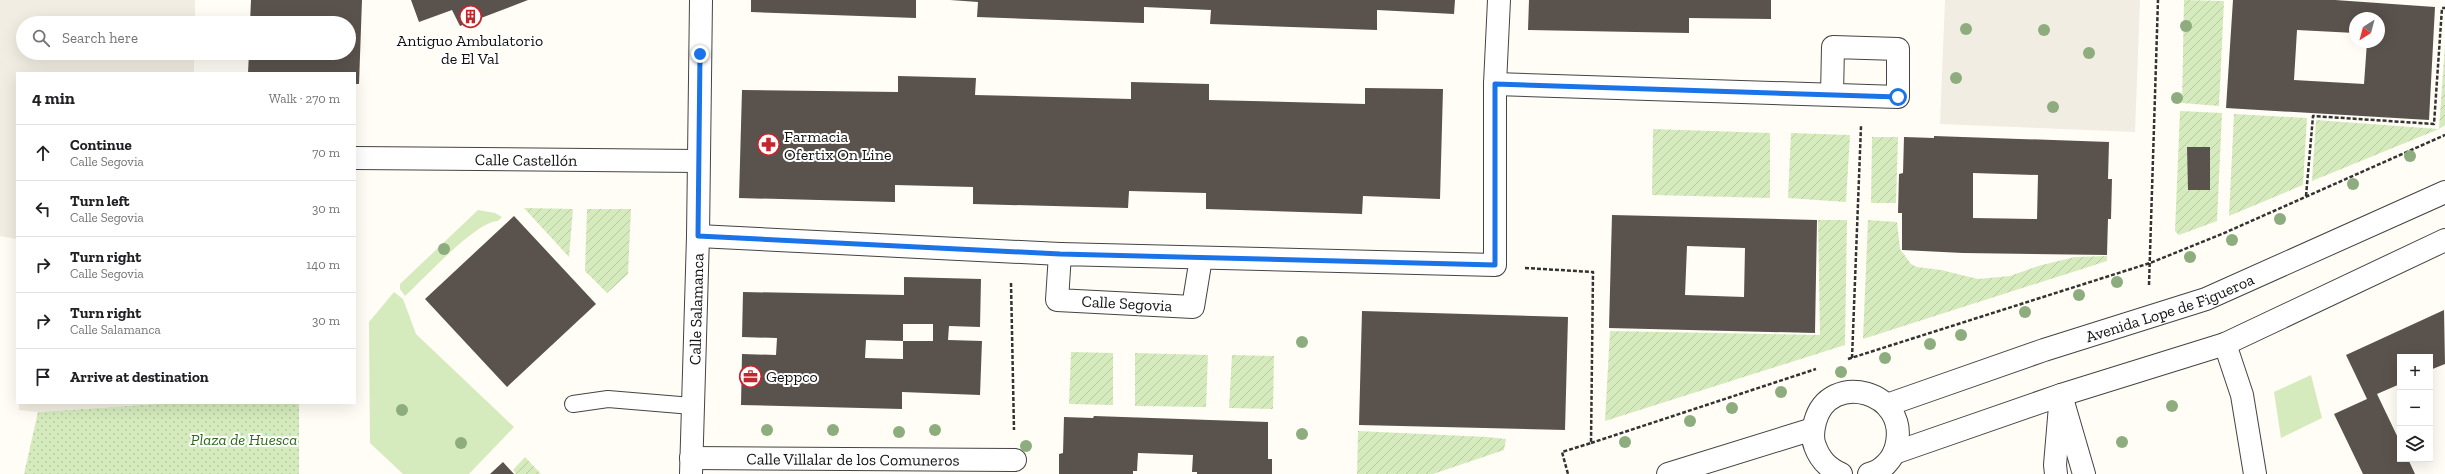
<!DOCTYPE html>
<meta charset="utf-8">
<style>
body{margin:0;font-family:"Zilla Slab",serif;background:#f2f2f2;color:#202124}
.controls{position:absolute;right:12px;bottom:12px;display:grid;overflow:hidden;border-radius:0px;box-shadow:0 4px 16px #0002}
.controls button{width:36px;height:36px;display:grid;place-items:center;padding:0;border:0;border-bottom:1px solid #e0e0e0;background:#fff;color:#202124;font:20px sans-serif}
.compass{position:absolute;left:2349px;top:12px;width:36px;height:36px;border-radius:50%;background:#fff;box-shadow:0 4px 16px #0002;rotate:216deg}
.stop{position:absolute;width:12px;height:12px;margin:-9px;border:3px solid #1a73e8;border-radius:50%;background:#fff}
.stop.end{background:#1a73e8;border-color:#fff;box-shadow:0 1px 4px #0008}
.list{margin:0;padding:0;list-style:none}
h2{display:flex;justify-content:space-between;align-items:center;height:52px;margin:0;padding:0 16px;font-size:17px}
h2 small{font-size:13px;font-weight:400;color:#757577}
.list li{display:grid;grid-template-columns:26px 1fr auto;gap:12px;align-items:center;box-sizing:border-box;height:56px;padding:0 16px;border-top:1px solid #e0e0e0}
.list b{display:block;font-size:15px;white-space:nowrap}
.list p{margin:0;font-size:13px;white-space:nowrap;color:#757577}
.list em{font-size:13px;font-style:normal;color:#757577}
.icon{flex:none;width:22px;height:22px;fill:none;stroke:currentColor;stroke-width:2;stroke-linecap:round;stroke-linejoin:round}
.map{position:relative;flex:none;width:2445px;height:474px;overflow:hidden}
.search{position:absolute;background:#fff;box-shadow:0 4px 16px #0002;left:16px;top:16px;width:340px;height:44px;display:flex;align-items:center;gap:10px;box-sizing:border-box;padding:0 14px;border-radius:22px;color:#757577;font-size:15px}
.panel{position:absolute;background:#fff;box-shadow:0 4px 16px #0002;left:16px;top:72px;width:340px;height:332px;border-radius:0px}
.map>svg:first-child{display:block}
.grass{fill:#d5ebbd}
.park{fill:url(#park-dots)}
.garden{fill:url(#garden-furrows)}
.plaza{fill:#f1ede2}
.building{fill:#5a524d;fill-rule:evenodd}
.lines{fill:none;stroke-linecap:round;stroke-linejoin:round}
.service-casing{stroke:#444;stroke-width:18}
.pedestrian-casing{stroke:#444;stroke-width:24}
.minor-casing{stroke:#444;stroke-width:24}
.path{stroke:#333;stroke-width:2.5;stroke-dasharray:4 2;stroke-linecap:butt}
.service{stroke:#fff;stroke-width:16}
.pedestrian{stroke:#fff;stroke-width:22}
.minor{stroke:#fff;stroke-width:22}
.tree{fill:#8dad7f}
.route{stroke:#1a73e8;stroke-width:5}
.labels{text-anchor:middle;stroke-width:4;stroke-linejoin:round;paint-order:stroke}
.poi-label{font-size:16px;fill:#111;stroke:#fff;text-anchor:start}
.street-label{font-size:16px;fill:#111;stroke:#fff}
.park-label{font-size:16px;font-style:italic;fill:#2f6b1f;stroke:#fff}
</style>
<div class="map">
<svg width="2445" height="474" viewBox="0 0 2445 474">
<defs>
<pattern id="park-dots" width="8" height="8" patternUnits="userSpaceOnUse"><rect width="8" height="8" fill="#d5ebbd"/><path d="M2 2h.1M6 6h.1" fill="none" stroke="#b6c8a1" stroke-width="1.8" stroke-linecap="round"/></pattern>
<pattern id="garden-furrows" width="10" height="10" patternUnits="userSpaceOnUse"><rect width="10" height="10" fill="#d5ebbd"/><path d="M-1 1l2-2M0 10L10 0M9 11l2-2" fill="none" stroke="#b6c8a1"/></pattern>
</defs>
<rect width="100%" height="100%" fill="#fffdf5"/>
<path class="grass" d="M478,210L495,213L502,217L498,221C476,221 424,279 405,296L400,289V284Z
M394,292L403,299L416,334L514,427L469,474H403L370,443L369,322Z
M2311,375L2322,418L2281,438L2274,392Z"/>
<path class="park" d="M169,403H299V474H24L38,412Z"/>
<path class="garden" d="M2184,0L2224,1L2219,106L2182,103Z
M2445,45V125L2439,129L2312,181L2316,120L2439,129Z
M2180,111L2222,113L2217,221L2179,235L2175,231Z
M2234,114L2307,118L2303,185L2229,216Z
M1653,129L1770,133V198L1652,195Z
M1791,133L1850,135L1846,202L1788,198Z
M1872,137H1898L1896,203H1871Z
M524,208L573,209L569,257Z
M587,209H631L628,274L607,293L585,271Z
M1818,220H1847L1845,345L1605,421L1610,331L1820,335Z
M1868,220L1897,222L1900,249L1911,264L1917,267L1941,270L1978,279L2010,276L2038,266L2075,257L2107,256V261L1863,339Z
M1071,352L1113,353V405L1069,404Z
M1135,353L1208,355L1206,407L1135,406Z
M1232,355L1274,356L1273,409L1229,408Z
M1358,431L1487,437L1506,439L1504,450L1433,474H1357Z
M525,457L541,474H516L513,470Z"/>
<path class="plaza" d="M0,0H195V23H23V53H194V73H17V239L0,236Z
M1945,0H2140L2135,132L1940,124Z
M19,403H169L38,412L19,410Z"/>
<path class="building" d="M251,0H362L359,84H355V73H248L249,53H349V23H250Z
M411,0H528L460,26L452,10L419,22Z
M751,0H916V18L751,12Z
M950,0H1455L1454,14L1377,10V30L1210,24L1211,10L1144,7V23L977,17L978,2Z
M1529,0H1771V19L1689,18V33L1528,30Z
M2233,0H2335L2435,7L2429,120L2226,108ZM2355,18H2379V42H2367L2364,84L2294,80L2297,30L2355,33Z
M898,76L976,78L975,95L1131,99V82L1209,84V100L1365,104V88L1443,89L1440,199L1363,196L1362,214L1206,209V193L1129,191L1128,208L973,204V187L895,185V202L739,198L742,90L898,92Z
M1934,136L2109,142L2108,179H2112L2111,219H2108L2107,255L1963,253L1902,250V213H1898L1899,174L1903,173L1904,137L1934,138ZM1973,173L2038,175L2037,219L1973,218Z
M2187,147H2210V190H2188Z
M1612,215L1817,220L1815,333L1609,328ZM1687,246L1745,248L1744,297L1685,295Z
M514,216L596,304L507,387L425,299Z
M904,277L981,279L980,327L949,326L948,340L982,341L980,395L902,392V409L741,405L742,354L776,355L777,338L742,337L743,292L904,295ZM903,324H933V341H903ZM866,340L903,341V359L865,358Z
M2444,310L2445,364L2430,370V357H2400V384L2377,394L2400,442V459H2408L2415,474H2363L2334,414L2367,399L2346,355Z
M1362,311L1568,317L1565,430L1359,425Z
M1094,416L1268,422V459H1272V474H1197V472H1192L1193,455L1138,453L1137,471H1133V474H1059V454L1063,453L1064,417L1093,418Z
M503,462L514,474H490Z"/>
<g class="lines">
<defs>
<path id="service" d="M573,404L608,399L692,406"/>
<g id="pedestrian">
<path d="M698,236L1060,254"/>
<path id="s1" d="M691,458L1015,460"/>
</g>
<g id="minor">
<path d="M1495,84L1898,97V49L1833,47L1832,95"/>
<path id="s2" d="M355,158L698,161"/>
<path d="M1201,258L1193,307L1057,300L1060,254L1495,265V84L1499,0"/>
<path d="M2225,344L2242,395L2255,474"/>
<path d="M2061,395L2084,474"/>
<path id="s3" d="M1887,405L2044,350L2206,299L2445,192"/>
<path d="M1894,453L2061,395L2225,344L2445,240"/>
<path id="s4" d="M691,474L698,236L701,0"/>
<path d="M1668,474L1813,429"/>
<path d="M1841,474C1828,468 1820,460 1815,446C1812,439 1813,430 1815,422C1829,369 1911,391 1896,447C1893,459 1882,471 1869,474"/>
<path d="M2056,474L2055,465L2060,406"/>
</g>
</defs>
<use href="#service" class="service-casing"/>
<use href="#pedestrian" class="pedestrian-casing"/>
<use href="#minor" class="minor-casing"/>
<path class="path" d="M2306,196L2313,116L2434,124L2442,8H2445
M1525,268L1593,272L1591,443L1562,452L1568,474
M1011,283L1014,430
M2149,285L2158,0
M1852,358L1861,126
M1848,359L2150,263L2222,234L2445,135
M1591,443L1816,369"/>
<use href="#service" class="service"/>
<use href="#pedestrian" class="pedestrian"/>
<use href="#minor" class="minor"/>
</g>
<g class="tree">
<circle cx="2186" cy="26" r="6"/>
<circle cx="1966" cy="29" r="6"/>
<circle cx="2044" cy="30" r="6"/>
<circle cx="2089" cy="53" r="6"/>
<circle cx="1956" cy="78" r="6"/>
<circle cx="2177" cy="98" r="6"/>
<circle cx="2053" cy="107" r="6"/>
<circle cx="2410" cy="156" r="6"/>
<circle cx="2353" cy="184" r="6"/>
<circle cx="2280" cy="219" r="6"/>
<circle cx="2232" cy="240" r="6"/>
<circle cx="444" cy="249" r="6"/>
<circle cx="2190" cy="257" r="6"/>
<circle cx="2117" cy="282" r="6"/>
<circle cx="2079" cy="295" r="6"/>
<circle cx="2025" cy="312" r="6"/>
<circle cx="1961" cy="335" r="6"/>
<circle cx="1302" cy="342" r="6"/>
<circle cx="1930" cy="344" r="6"/>
<circle cx="1885" cy="358" r="6"/>
<circle cx="1841" cy="372" r="6"/>
<circle cx="1781" cy="392" r="6"/>
<circle cx="2172" cy="406" r="6"/>
<circle cx="1732" cy="408" r="6"/>
<circle cx="402" cy="410" r="6"/>
<circle cx="1690" cy="421" r="6"/>
<circle cx="767" cy="430" r="6"/>
<circle cx="833" cy="430" r="6"/>
<circle cx="935" cy="430" r="6"/>
<circle cx="899" cy="432" r="6"/>
<circle cx="1302" cy="434" r="6"/>
<circle cx="1625" cy="442" r="6"/>
<circle cx="2122" cy="442" r="6"/>
<circle cx="461" cy="443" r="6"/>
<circle cx="1026" cy="446" r="6"/>
</g>
<g class="lines">
<path class="route" d="M700,54L698,236L1060,254L1495,265V84L1898,97"/>
</g>
<defs>
<symbol id="building-ring" viewBox="-11 -11 22 22"><circle r="9.5" fill="#fff" stroke="#c4262e" stroke-width="1.5"/><path d="M-4-6H4V6H1V3H-1V6H-4ZM-2.5-4.3h1.7v1.8h-1.7ZM.8-4.3h1.7v1.8H.8ZM-2.5-1h1.7V.8h-1.7ZM.8-1h1.7V.8H.8Z" fill="#c4262e"/></symbol>
<symbol id="pharmacy-ring" viewBox="-11 -11 22 22"><circle r="9.5" fill="#fff" stroke="#c4262e" stroke-width="1.5"/><path d="M-2-6h4v4h4v4h-4v4h-4v-4h-4v-4h4Z" fill="#c4262e"/></symbol>
<symbol id="office-ring" viewBox="-11 -11 22 22"><circle r="9.5" fill="#fff" stroke="#c4262e" stroke-width="1.5"/><path d="M-6-3h4V-5.5h4V-3h4V5H-6ZM-1-4.5V-3h2v-1.5ZM-6 0V1H6V0Z" fill="#c4262e"/></symbol>
</defs>
<g fill-rule="evenodd">
<use href="#building-ring" x="458" y="4" width="25" height="25"/>
<use href="#pharmacy-ring" x="756" y="132" width="25" height="25"/>
<use href="#office-ring" x="738" y="364" width="25" height="25"/>
</g>
<g class="labels">
<g class="poi-label">
<text x="470" y="46" text-anchor="middle">Antiguo Ambulatorio<tspan x="470" dy="18">de El Val</tspan></text>
<text x="784" y="142">Farmacia<tspan x="784" dy="18">Ofertix On Line</tspan></text>
<text x="766" y="382">Geppco</text>
</g>
<g class="street-label">
<text dy="6" stroke="none"><textPath href="#s2" startOffset="171">Calle Castellón</textPath></text>
<text transform="translate(1127 303) rotate(3)" y="6">Calle Segovia</text>
<text dy="6" stroke="none"><textPath href="#s3" startOffset="299">Avenida Lope de Figueroa</textPath></text>
<text dy="6" stroke="none"><textPath href="#s4" startOffset="165">Calle Salamanca</textPath></text>
<text dy="6" stroke="none"><textPath href="#s1" startOffset="162">Calle Villalar de los Comuneros</textPath></text>
</g>
<g class="park-label">
<text x="244" y="445">Plaza de Huesca</text>
</g>
</g>
</svg>
<div class="controls">
<button>+</button>
<button>−</button>
<button><svg class="icon" aria-label="layers" viewBox="0 0 24 24"><path d="M12 4l9 5-9 5-9-5zM3 14l9 5 9-5"/></svg></button>
</div>
<svg class="compass" viewBox="-18 -18 36 36"><path d="M0-13l5 13h-10z" fill="#e53935"/><path d="M0 13l5-13h-10z" fill="#757577"/></svg>
<div class="stop" style="left:1898px;top:97px"></div>
<div class="stop end" style="left:700px;top:54px"></div>
<div class="search"><svg class="icon" aria-label="search" viewBox="0 0 24 24"><circle cx="10" cy="10" r="6"/><path d="M15 15l6 6"/></svg>Search here</div>
<section class="panel">
<h2>4 min<small>Walk · 270 m</small></h2>
<ul class="list">
<li><svg class="icon" aria-label="ahead" viewBox="0 0 24 24"><path d="M12 20V5M6 11l6-6 6 6"/></svg><div><b>Continue</b><p>Calle Segovia</p></div><em>70 m</em></li>
<li><svg class="icon" aria-label="left" viewBox="0 0 24 24"><path d="M17 20v-9H6M10 6l-5 5 5 5"/></svg><div><b>Turn left</b><p>Calle Segovia</p></div><em>30 m</em></li>
<li><svg class="icon" aria-label="right" viewBox="0 0 24 24"><path d="M7 20v-9h11M14 6l5 5-5 5"/></svg><div><b>Turn right</b><p>Calle Segovia</p></div><em>140 m</em></li>
<li><svg class="icon" aria-label="right" viewBox="0 0 24 24"><path d="M7 20v-9h11M14 6l5 5-5 5"/></svg><div><b>Turn right</b><p>Calle Salamanca</p></div><em>30 m</em></li>
<li><svg class="icon" aria-label="arrive" viewBox="0 0 24 24"><path d="M6 21V4h12l-3 4 3 4H6"/></svg><div><b>Arrive at destination</b></div></li>
</ul>
</section>
</div>
